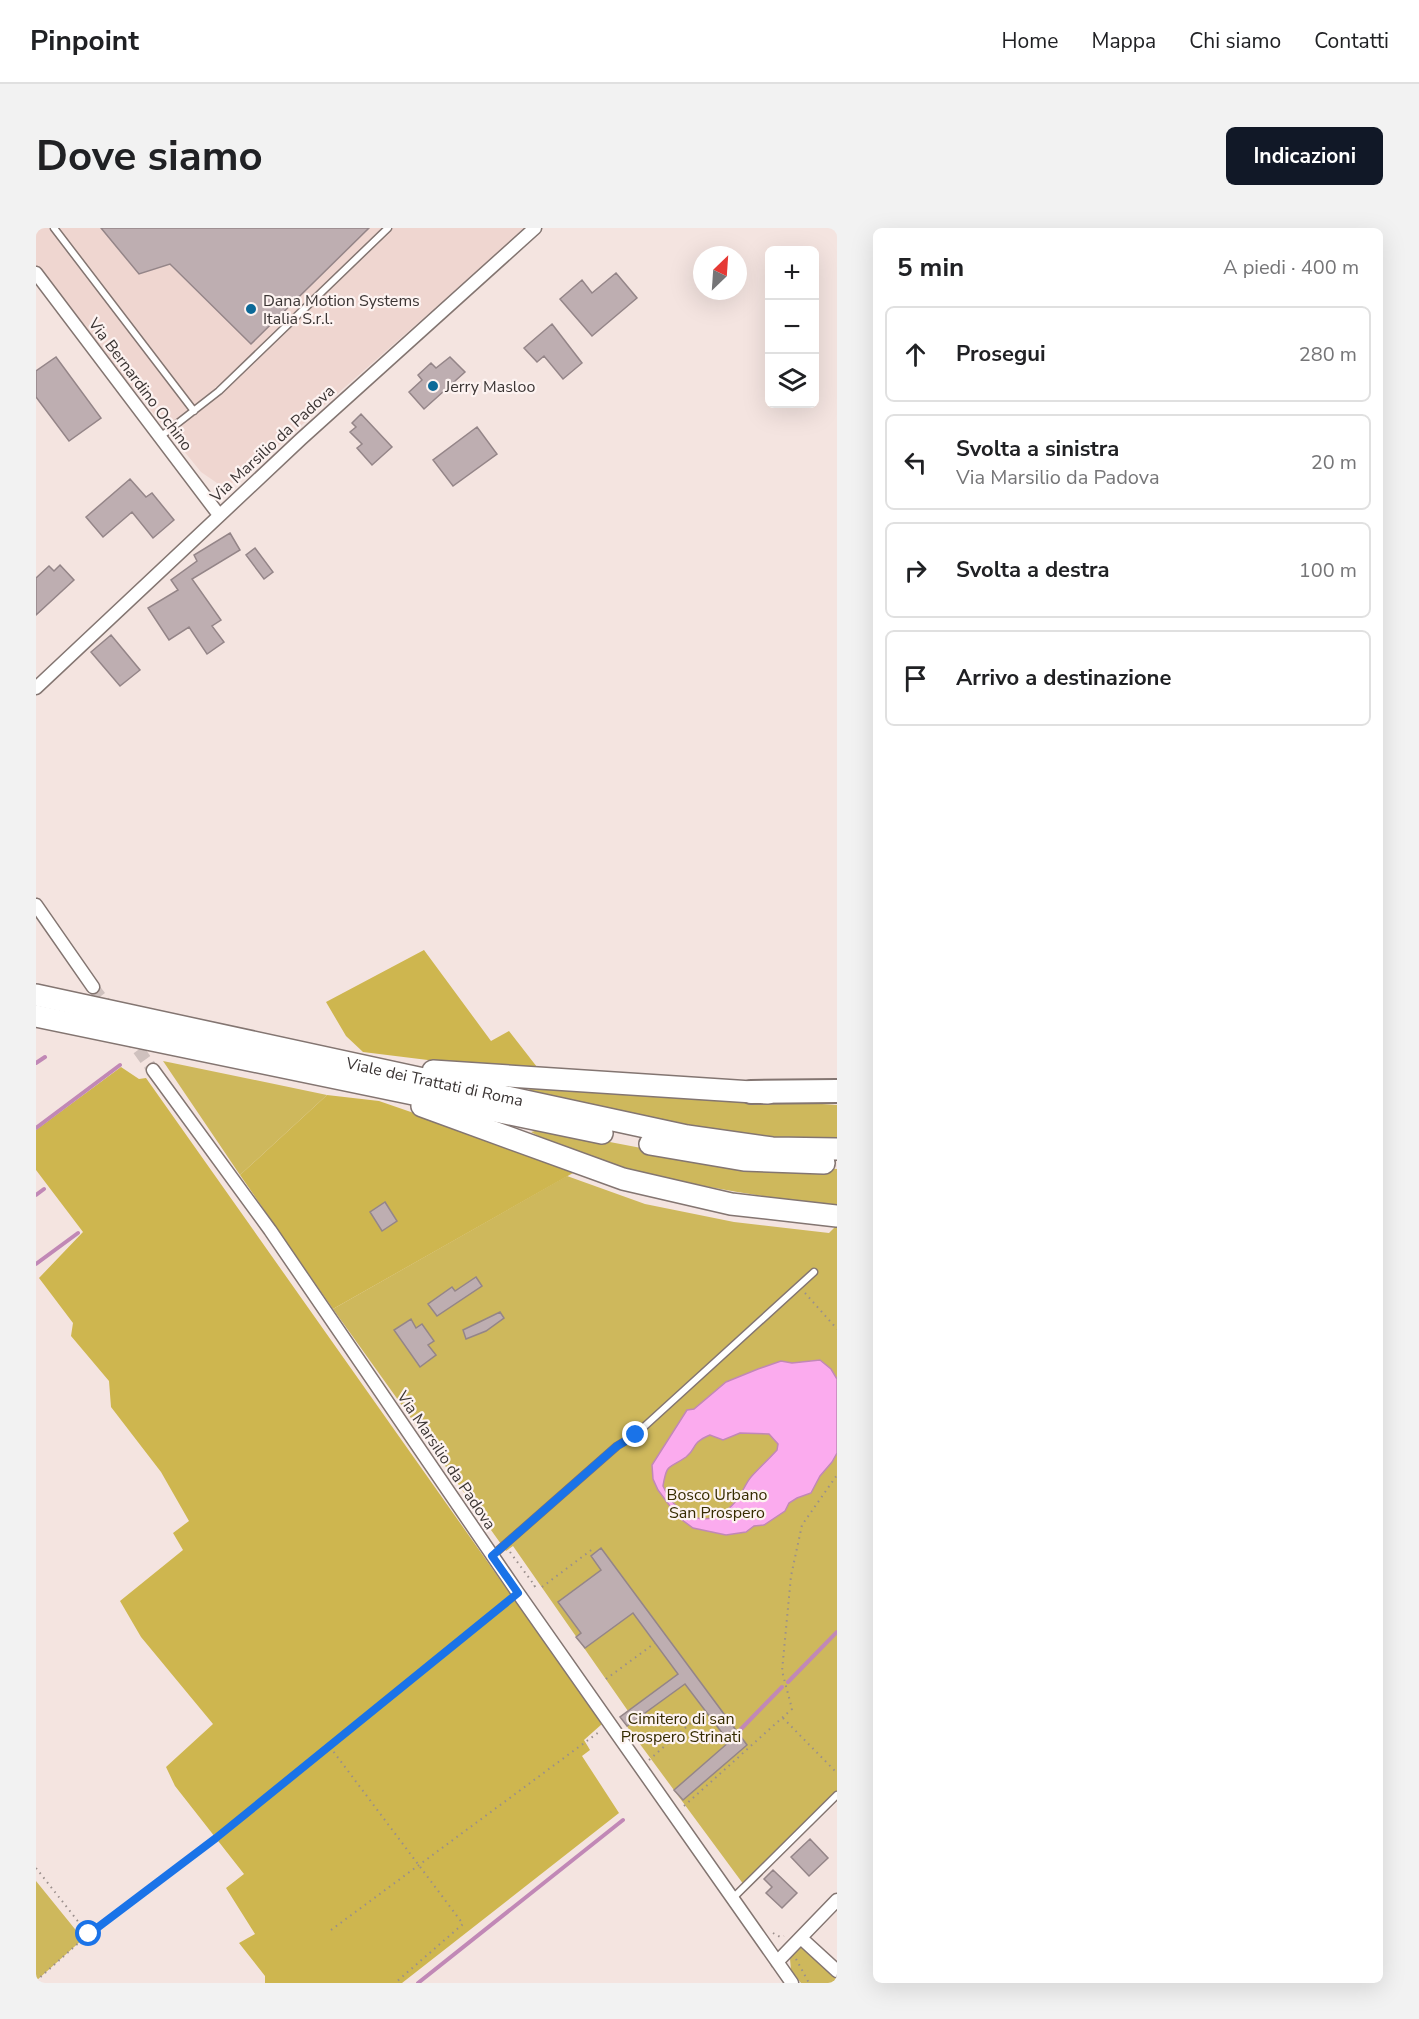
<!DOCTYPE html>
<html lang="it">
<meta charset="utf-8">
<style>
body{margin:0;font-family:"Nunito Sans",sans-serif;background:#f2f2f2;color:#202124}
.controls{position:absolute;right:18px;top:18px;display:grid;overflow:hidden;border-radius:9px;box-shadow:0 6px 24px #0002}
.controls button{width:54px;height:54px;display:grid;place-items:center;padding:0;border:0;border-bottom:2px solid #e0e0e0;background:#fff;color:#202124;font:30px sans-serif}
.compass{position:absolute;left:657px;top:18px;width:54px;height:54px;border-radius:50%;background:#fff;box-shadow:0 6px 24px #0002;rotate:25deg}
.stop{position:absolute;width:18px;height:18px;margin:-14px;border:4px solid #1a73e8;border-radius:50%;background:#fff}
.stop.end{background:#1a73e8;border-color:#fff;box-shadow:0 2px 6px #0008}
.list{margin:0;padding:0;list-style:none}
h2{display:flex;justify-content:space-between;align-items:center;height:78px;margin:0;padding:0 24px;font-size:26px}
h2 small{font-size:20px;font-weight:400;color:#757577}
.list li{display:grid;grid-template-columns:39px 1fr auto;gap:18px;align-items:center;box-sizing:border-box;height:96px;margin:0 12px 12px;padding:0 12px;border:2px solid #e0e0e0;border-radius:9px}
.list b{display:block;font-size:22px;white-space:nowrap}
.list p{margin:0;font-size:20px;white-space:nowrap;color:#757577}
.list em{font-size:20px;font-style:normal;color:#757577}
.icon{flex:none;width:33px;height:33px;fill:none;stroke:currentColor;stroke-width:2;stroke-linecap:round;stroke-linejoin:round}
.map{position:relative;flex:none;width:801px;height:1755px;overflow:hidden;border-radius:9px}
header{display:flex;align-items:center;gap:36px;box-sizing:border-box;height:84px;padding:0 30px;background:#fff;border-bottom:2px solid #e0e0e0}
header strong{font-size:28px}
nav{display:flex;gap:33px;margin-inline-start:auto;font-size:21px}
.intro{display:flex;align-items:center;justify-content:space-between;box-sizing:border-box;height:144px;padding:0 36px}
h1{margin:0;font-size:42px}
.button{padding:15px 27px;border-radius:9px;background:#111827;color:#fff;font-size:21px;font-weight:700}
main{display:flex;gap:36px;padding:0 36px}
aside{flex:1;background:#fff;border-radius:9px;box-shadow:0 6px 24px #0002}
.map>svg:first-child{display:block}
.built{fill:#efd6d0}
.green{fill:#ceb85c}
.forest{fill:#ceb64f}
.water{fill:#fbabee;stroke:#c188b6;stroke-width:1.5;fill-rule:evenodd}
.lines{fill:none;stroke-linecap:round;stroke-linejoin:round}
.stream{stroke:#c188b6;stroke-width:4}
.building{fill:#beaeb1;stroke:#948588;stroke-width:1.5}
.minor-tunnel{stroke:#cfc1be;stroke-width:12;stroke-dasharray:12 6;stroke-linecap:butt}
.service-casing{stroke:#837571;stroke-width:9}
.minor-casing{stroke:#837571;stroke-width:15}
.trunk-casing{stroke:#837571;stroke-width:24}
.motorway-casing{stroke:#837571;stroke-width:26}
.path{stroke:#9a8f8c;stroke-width:2;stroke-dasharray:1.5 4.5;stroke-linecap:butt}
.service{stroke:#fff;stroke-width:6}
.minor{stroke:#fff;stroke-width:12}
.trunk{stroke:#fff;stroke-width:21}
.motorway{stroke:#fff;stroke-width:22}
.route{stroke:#1a73e8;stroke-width:8}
.poi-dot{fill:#0c6998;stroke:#fdf3f1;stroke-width:2}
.labels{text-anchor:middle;stroke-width:4.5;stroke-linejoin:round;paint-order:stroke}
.poi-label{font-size:16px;fill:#3b3534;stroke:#fdf3f1;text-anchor:start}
.street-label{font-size:16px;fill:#3b3534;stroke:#fdf3f1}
.park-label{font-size:16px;fill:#362c00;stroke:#fdf3f1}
</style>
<header>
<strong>Pinpoint</strong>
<nav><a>Home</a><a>Mappa</a><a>Chi siamo</a><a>Contatti</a></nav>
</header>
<div class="intro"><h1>Dove siamo</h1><a class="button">Indicazioni</a></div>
<main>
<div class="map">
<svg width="801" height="1755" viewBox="0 0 801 1755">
<rect width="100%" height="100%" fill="#f4e4e0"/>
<path class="built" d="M0,0H490L202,253L192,256L181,255L165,244L0,41Z"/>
<path class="green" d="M127,833L291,867L204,947Z
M497,857L801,877V912L709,910L498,866L493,861Z
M506,901L673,933L801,941V978C738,971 678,961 616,947C574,937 533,926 495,904Z
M531,948L609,976L698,994L793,1005L801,997V1563L708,1657L584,1489L592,1483L477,1318L470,1323L297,1081Z
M0,1653L47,1711L0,1753Z
M765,1717L801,1751V1755H765L755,1742L754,1731Z"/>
<path class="forest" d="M388,722L455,813L473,803L501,839L408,834L327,824L310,808L290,774Z
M85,839L103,851L110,850L566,1496L548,1512L554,1522L546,1528L583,1585L366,1755H229V1748L203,1715L219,1706L190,1660L208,1646L139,1558L130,1539L177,1496L105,1409L84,1373L147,1322L137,1305L153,1293L125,1244L75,1179L73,1153L35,1108L37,1095L3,1050L47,1004L0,942V902Z
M291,867L343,873L537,940V945L297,1081L204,947Z"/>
<path class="water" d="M784,1132L795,1141L801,1151V1225L796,1234L784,1248L775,1265L761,1270L753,1275L749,1283L728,1297L718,1298L710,1304L690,1307L657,1300L642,1289L622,1262L617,1251L616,1237L651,1182L658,1181L690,1154L722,1141L745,1133L756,1135ZM704,1205L733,1206L742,1216L741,1222C733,1231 723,1240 715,1249C709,1256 706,1266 700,1273C674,1304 642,1291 627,1258C631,1234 633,1241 650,1229C662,1220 653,1216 674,1207L687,1212Z"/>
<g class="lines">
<path class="stream" d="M0,835L9,829
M0,900L84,837
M0,967L8,961
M0,1036L42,1005
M752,1454L801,1404
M705,1501L746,1459
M382,1755L587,1592"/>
</g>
<path class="building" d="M65,0H333L215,116L134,36L103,46Z
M580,45L601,70L556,108L524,71L546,52L556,65Z
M516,96L546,135L527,151L508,128L501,134L488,120Z
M20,129L65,190L33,213L0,169V143Z
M414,129L429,144L388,181L373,164L386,152L382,147L395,135L400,140Z
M325,186L356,219L336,237L321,220L326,216L314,204L320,199L316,195Z
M441,199L461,226L417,258L397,232Z
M94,251L110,269L116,265L138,292L117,310L96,284L67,309L50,289Z
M194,305L204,322L156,351L185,392L176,398L188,414L171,426L153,399L133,412L112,380L142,362L135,352L161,333L158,327Z
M219,320L237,344L228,351L210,327Z
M24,337L38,352L0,387V350L13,338L18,343Z
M75,407L104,442L84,458L55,424Z
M349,974L361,993L346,1003L334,984Z
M440,1049L446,1058L401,1088L392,1076L416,1059L419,1063Z
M464,1084L468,1090L450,1103L430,1111L427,1102Z
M375,1091L380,1100L386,1096L398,1113L392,1117L400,1127L384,1139L358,1102Z
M565,1320L711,1517L647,1572L638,1562L693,1514L649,1456L591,1498L584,1489L642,1446L597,1385L549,1420L540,1409L545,1405L522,1374L565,1342L555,1328Z
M774,1611L792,1630L773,1648L755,1629Z
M737,1642L761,1665L746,1680L730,1665L736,1659L728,1651Z"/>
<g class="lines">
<path class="minor-tunnel" d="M57,759L75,783
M92,807L117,842"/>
<defs>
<path id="service" d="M18,0L158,183
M124,209L183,163L352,0
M457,1327L581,1218L599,1207L778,1044
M697,1670L801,1567"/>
<path id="minor" d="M0,45L183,287
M0,460L265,211L499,0
M0,677L57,759
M117,842L234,1002L482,1365L756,1755
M765,1710L801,1743
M741,1734L801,1672"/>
<g id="trunk">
<path id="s1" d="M0,767L651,908L736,920L801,921"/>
<path d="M0,788L566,905"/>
<path d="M397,843L732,865"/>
<path d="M386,878L587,951L695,976L801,988"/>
<path d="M614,916L708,932L788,935"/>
</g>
<path id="motorway" d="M715,864L801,863"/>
</defs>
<use href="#service" class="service-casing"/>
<use href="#minor" class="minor-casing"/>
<use href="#trunk" class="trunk-casing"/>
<use href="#motorway" class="motorway-casing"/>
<path class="path" d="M769,1065L801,1101
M474,1324L499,1358L494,1360
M506,1359L558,1320
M570,1451L619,1415
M747,1490L801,1545
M294,1519L427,1696L359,1755
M613,1532L657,1493
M648,1578L756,1481L746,1443L755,1348L766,1297L801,1247
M0,1640L52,1706
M295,1702L563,1504
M737,1705L744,1709L748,1708
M760,1731L773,1755
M0,1753L47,1711L180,1610L473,1371"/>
<use href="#service" class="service"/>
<use href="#minor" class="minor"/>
<use href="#trunk" class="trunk"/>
<use href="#motorway" class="motorway"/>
</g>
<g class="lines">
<path class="route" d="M53,1706L180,1610L482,1365L456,1328L581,1218L600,1207"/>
</g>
<g class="poi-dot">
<circle cx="215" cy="81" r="6"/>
<circle cx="397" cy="158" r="6"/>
</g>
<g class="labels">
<g class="poi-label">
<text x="227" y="78">Dana Motion Systems<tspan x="227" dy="18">Italia S.r.l.</tspan></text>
<text x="409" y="164">Jerry Masloo</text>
</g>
<g class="street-label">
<text transform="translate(105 156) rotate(53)" y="6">Via Bernardino Ochino</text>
<text transform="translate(236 215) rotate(-43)" y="6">Via Marsilio da Padova</text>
<text dy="6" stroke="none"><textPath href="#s1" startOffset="408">Viale dei Trattati di Roma</textPath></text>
<text transform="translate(411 1232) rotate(56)" y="6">Via Marsilio da Padova</text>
</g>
<g class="park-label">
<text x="681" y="1272">Bosco Urbano<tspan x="681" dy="18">San Prospero</tspan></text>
<text x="645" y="1496">Cimitero di san<tspan x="645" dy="18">Prospero Strinati</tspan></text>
</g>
</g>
</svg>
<div class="controls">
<button>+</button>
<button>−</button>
<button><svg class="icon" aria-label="layers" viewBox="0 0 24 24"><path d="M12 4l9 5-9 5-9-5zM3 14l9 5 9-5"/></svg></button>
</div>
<svg class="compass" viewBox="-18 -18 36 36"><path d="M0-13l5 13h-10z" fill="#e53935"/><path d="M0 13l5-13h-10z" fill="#757577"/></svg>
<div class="stop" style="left:53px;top:1706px"></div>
<div class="stop end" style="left:600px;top:1207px"></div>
</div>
<aside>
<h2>5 min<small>A piedi · 400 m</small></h2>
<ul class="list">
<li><svg class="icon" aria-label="ahead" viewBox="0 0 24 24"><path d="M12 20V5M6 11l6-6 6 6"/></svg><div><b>Prosegui</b></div><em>280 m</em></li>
<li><svg class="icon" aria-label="left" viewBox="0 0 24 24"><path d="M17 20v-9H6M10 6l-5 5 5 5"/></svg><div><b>Svolta a sinistra</b><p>Via Marsilio da Padova</p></div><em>20 m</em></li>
<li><svg class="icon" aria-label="right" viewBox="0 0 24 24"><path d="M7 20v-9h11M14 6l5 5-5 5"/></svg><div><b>Svolta a destra</b></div><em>100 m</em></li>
<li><svg class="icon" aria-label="arrive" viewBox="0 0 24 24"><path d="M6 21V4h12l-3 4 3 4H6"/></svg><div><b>Arrivo a destinazione</b></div></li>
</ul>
</aside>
</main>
